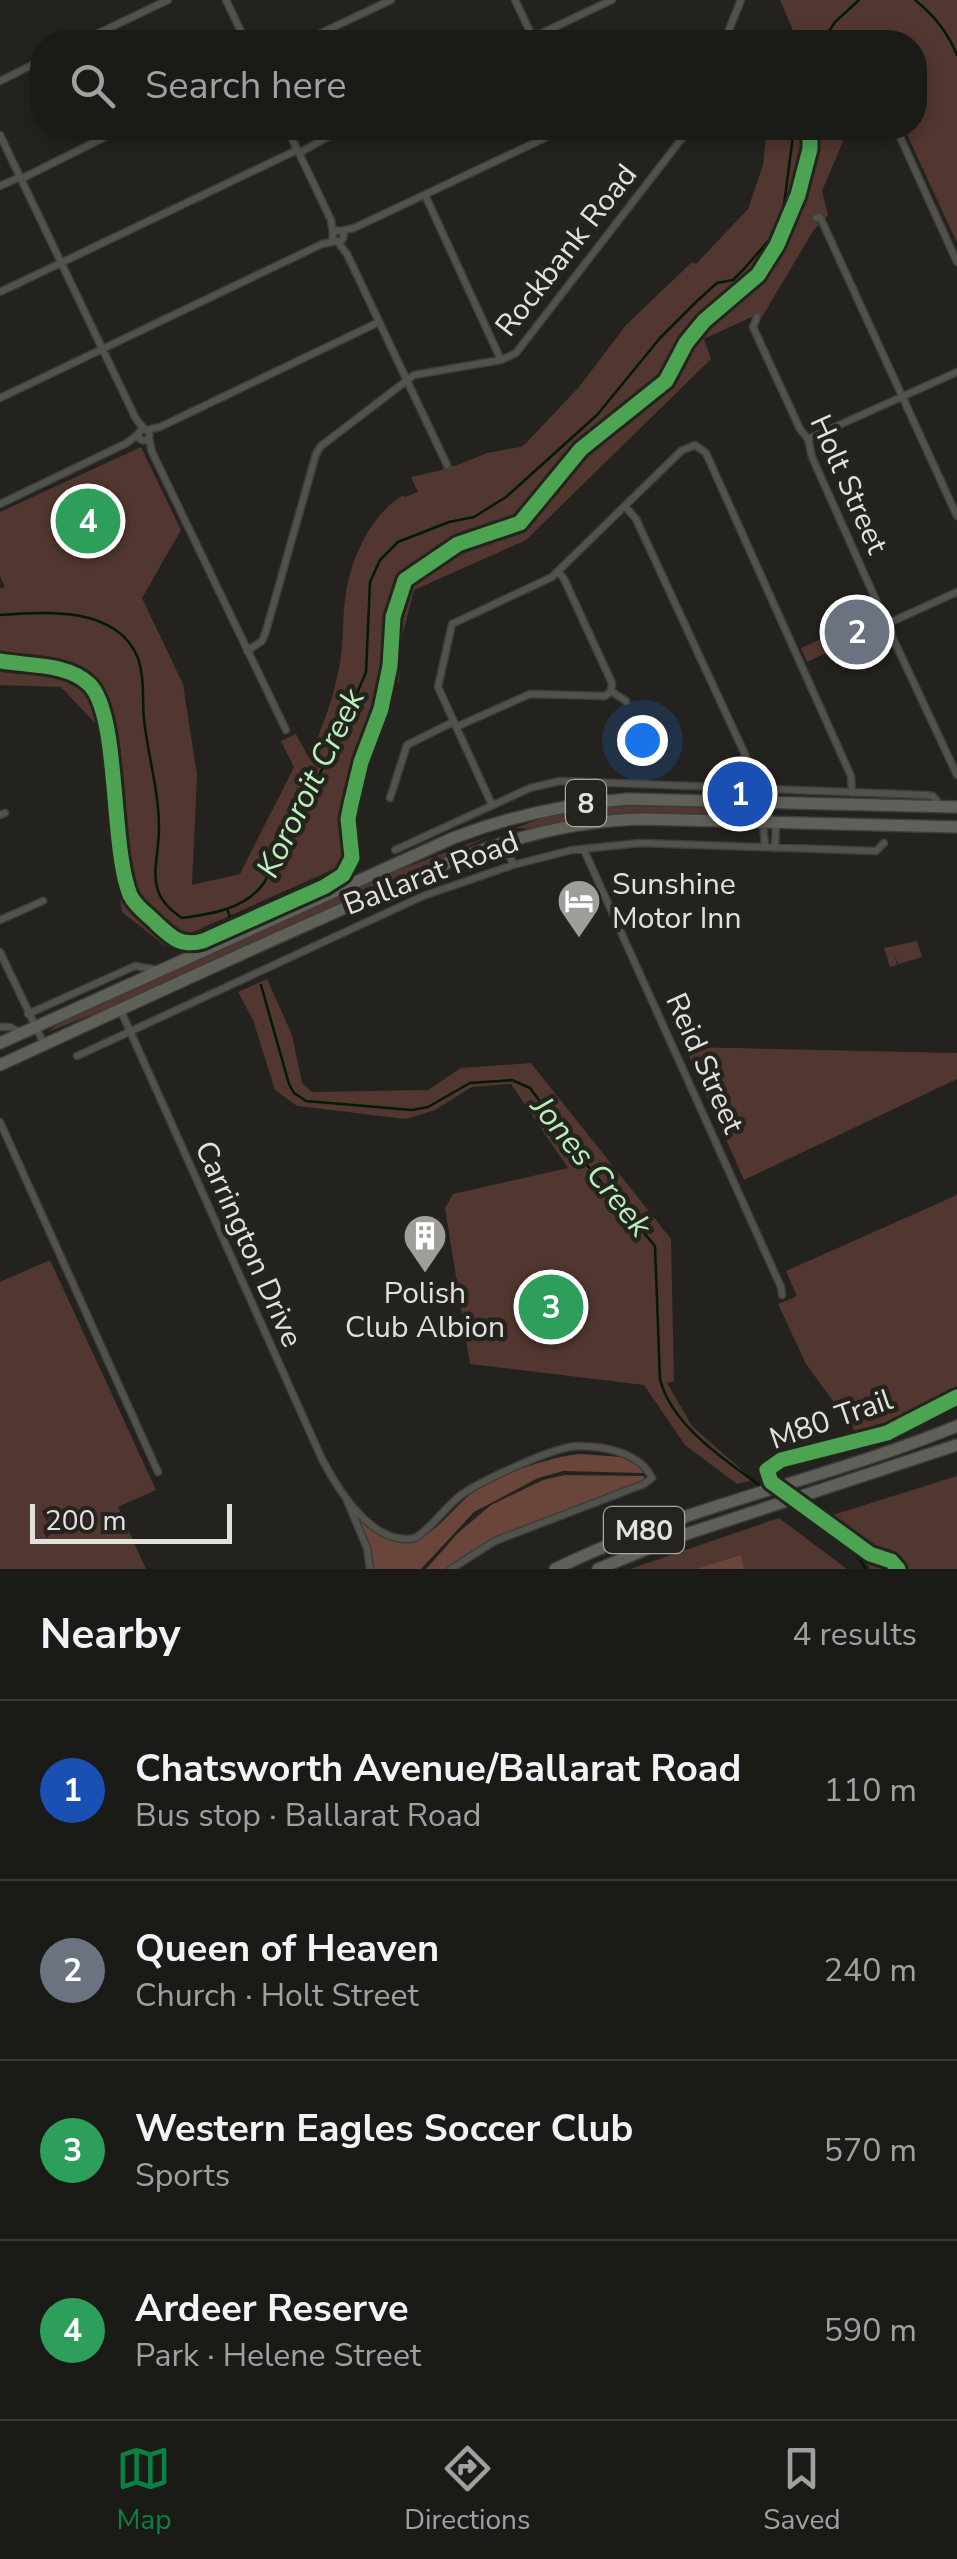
<!DOCTYPE html>
<meta charset="utf-8">
<style>
body{margin:0;font-family:"Nunito Sans",sans-serif;background:#232320;color:#f1f3f6}
.scale{position:absolute;left:30px;bottom:25px;width:202px;box-sizing:border-box;padding-left:10px;border:5px solid #e2e1de;border-top:0;font-size:28px;line-height:35px;white-space:nowrap;color:#e2e1de;-webkit-text-stroke:8px #24231e;paint-order:stroke}
.you{position:absolute;left:642px;top:740px;width:35px;height:35px;margin:-25px;border:8px solid #fff;border-radius:50%;background:#1a73e8;box-shadow:0 0 0 15px #1a73e833}
.badge{display:grid;place-items:center;width:65px;height:65px;border-radius:50%;background:#0b8043;color:#fff;font-size:32px;font-weight:700}
.pin{position:absolute;translate:-50% -50%;border:5px solid #fff;box-shadow:0 2px 10px #0006}
.list{margin:0;padding:0;list-style:none}
h2{display:flex;justify-content:space-between;align-items:center;height:130px;margin:0;padding:0 40px;font-size:42px}
h2 small{font-size:32px;font-weight:400;color:#9fa1a1}
.list li{display:grid;grid-template-columns:65px 1fr auto;gap:30px;align-items:center;box-sizing:border-box;height:180px;padding:0 40px;border-top:2px solid #383836}
.list b{display:block;font-size:38px;white-space:nowrap}
.list p{margin:0;font-size:32px;white-space:nowrap;color:#9fa1a1}
.list em{font-size:32px;font-style:normal;color:#9fa1a1}
.icon{flex:none;width:55px;height:55px;fill:none;stroke:currentColor;stroke-width:2;stroke-linecap:round;stroke-linejoin:round}
.map{position:relative;flex:none;width:957px;height:1569px;overflow:hidden}
.search{position:absolute;background:#1a1a17;box-shadow:0 5px 15px #0003;left:30px;right:30px;top:30px;height:110px;display:flex;align-items:center;gap:25px;box-sizing:border-box;padding:0 35px;border-radius:40px;color:#9fa1a1;font-size:38px}
.sheet{height:850px;background:#1a1a17}
nav{display:flex;justify-content:space-around;align-items:center;box-sizing:border-box;height:140px;border-top:2px solid #383836;background:#1a1a17;font-size:28px;color:#9fa1a1}
nav a{display:grid;justify-items:center;gap:5px}
nav .on{color:#0b8043}
.map>svg:first-child{display:block}
.green{fill:#51372f}
.forest{fill:#6a453a}
.lines{fill:none;stroke-linecap:round;stroke-linejoin:round}
.stream{stroke:#031a04;stroke-width:2.5}
.street-casing{stroke:#3d3d3b;stroke-width:9}
.highway-casing{stroke:#3d3d3b;stroke-width:14}
.street{stroke:#51524c;stroke-width:6}
.highway{stroke:#5f6159;stroke-width:11}
.cycleway-casing{stroke:#24231e;stroke-width:21}
.cycleway{stroke:#4ca352;stroke-width:15}
.labels{text-anchor:middle;stroke-width:9;stroke-linejoin:round;paint-order:stroke}
.shield{fill:#24231e;stroke:#a9a8a4;stroke-width:2.5}
.shield-label{font-size:28px;font-weight:bold;fill:#e2e1de}
.street-label{font-size:30px;fill:#e2e1de;stroke:#24231e}
.poi-label{font-size:30px;fill:#e2e1de;stroke:#24231e;text-anchor:start}
.water-label{font-size:32px;font-style:italic;fill:#b9f0ba;stroke:#24231e}
</style>
<div class="map">
<svg width="957" height="1569" viewBox="0 0 957 1569">
<rect width="100%" height="100%" fill="#23221f"/>
<path class="green" d="M780,0H957V243L904,128H914V42H798Z
M767,128H839L844,139L822,191L828,215L813,231L762,317L756,315L704,339L711,359L526,540L414,590L401,641L399,682L390,685L356,822L354,854L359,858L164,945L122,912L97,725L61,687L0,685V588L5,587L0,576V512L141,447L181,530L142,598L183,684L197,775L192,885L240,874L294,767L281,741L296,734L309,758C323,726 334,697 340,663C344,640 342,615 346,593C352,556 371,515 403,495L405,497L418,492L411,477L442,470L447,465L455,466L487,453L521,447L527,442L579,387L626,325L692,262L696,264L748,209L763,165Z
M835,633L841,646L807,662L801,648Z
M628,805H685L760,814C711,821 647,811 593,816C568,818 543,831 516,828L549,815Z
M492,835L137,997L48,1032L60,1022L388,874Z
M917,941L922,957L898,964L894,953L897,965L890,967L884,948Z
M267,979L292,1035L302,1083L312,1092L428,1090L461,1068L531,1063L671,1239L674,1381L667,1383L692,1426L753,1480L737,1484L685,1445L644,1385L470,1364L445,1208L453,1194L568,1168L511,1084L472,1087L435,1110L406,1119L297,1106L275,1090L253,1020L238,992Z
M685,1047L957,1053V1079L744,1180Z
M957,1195V1388L860,1438L806,1364L778,1304L797,1296L786,1271Z
M50,1260L156,1490L118,1507L146,1569H0V1282Z
M957,1476V1569H870L860,1551L820,1519Z
M779,1518L847,1569H630Z"/>
<path class="forest" d="M581,1454L621,1457L640,1466L643,1473L563,1471L538,1478L474,1512L421,1569H370L355,1514C370,1526 381,1541 401,1542C433,1543 453,1505 477,1489C499,1475 555,1455 581,1454Z
M565,1475L644,1476V1481L510,1534L452,1569H426L459,1532L491,1505L543,1480Z
M741,1555L744,1569H696Z"/>
<g class="lines">
<path class="stream" d="M915,0C934,15 948,33 957,55
M822,42L835,22L859,0
M0,615C45,611 117,606 138,658C145,679 142,699 144,720C148,756 159,791 159,828C159,865 142,892 182,918C212,914 245,909 264,883L338,738L366,672L370,582L380,560L398,542L449,522L474,517L506,497L597,415L660,338L698,300L717,283L733,280L743,270L770,239L783,213L794,128
M228,911L232,924
M261,985L289,1084L294,1093L306,1101L412,1110L428,1107L470,1083L512,1080L530,1088L590,1169L655,1246L660,1379C671,1425 726,1461 762,1487
M789,1506L857,1556L866,1569"/>
<defs>
<path id="street" d="M226,0L246,42
M515,0L535,42
M80,42L168,0
M302,42L391,0
M523,42L612,0
M724,42L741,0
M0,81L42,60
M287,128L331,220L333,234
M896,128L957,262
M0,135L136,419L145,430
M299,153L344,128
M21,179L123,128
M0,186L20,177
M425,195L501,360
M816,218L820,217L957,516
M332.5 236a5.5 5.5 0 1 1 11 0a5.5 5.5 0 1 1-11 0Z
M341,231L354,228L566,128
M337,241L347,254L447,465
M0,292L297,150
M757,317L753,327L800,429L808,439L812,457L883,616L891,622L890,632L957,775
M0,398L322,244L336,241
M138.5 435a5.5 5.5 0 1 1 11 0a5.5 5.5 0 1 1-11 0Z
M146,430L160,427L379,322
M149,438L152,452L286,730
M808,439L957,372
M0,504L127,443L138,434
M625,506L636,519L767,802
M891,622L957,592
M247,651L262,641L266,631L316,454L321,446L414,375L501,360L516,353L690,128
M611,691L626,701
M456,727L530,694L605,696L611,691L612,683L564,579L558,571
M390,798L407,745L453,722
M492,805L438,687L452,624L552,577L681,451L695,445L706,453L851,776L852,793
M0,815L5,813
M763,822L765,845
M505,841L513,865
M775,848L776,823
M395,850L530,788L560,781L926,795L933,796L941,806
M584,850L781,1287L782,1295
M0,920L43,901
M0,952L44,1044
M121,1011L322,1459C339,1492 374,1547 415,1538C434,1526 444,1508 461,1495C481,1481 553,1447 577,1446C603,1446 640,1452 652,1478L644,1484L495,1541L451,1569
M28,1014L135,966L159,970
M0,1027H10L21,1033
M77,1056L423,896L513,865L572,850L641,843L876,851L884,843
M0,1122L158,1472
M346,1498L367,1548L370,1569"/>
<path id="highway" d="M0,1043L453,838C510,816 566,804 627,799L957,807
M0,1065C104,1017 207,969 311,923C421,874 519,822 642,819L957,827
M555,1569C684,1506 825,1480 957,1426
M598,1569L674,1538L957,1445"/>
</defs>
<use href="#street" class="street-casing"/>
<use href="#highway" class="highway-casing"/>
<use href="#street" class="street"/>
<use href="#highway" class="highway"/>
<defs>
<path id="cycleway" d="M0,661C28,666 67,663 89,684C120,714 110,845 130,895C135,906 148,915 156,923C172,938 181,947 203,941L324,887L343,875L352,858L348,819L351,804L361,762L381,709L390,666L393,617L405,580L458,544L520,523L581,449L666,381L686,343L704,321L758,275L777,245L798,195L810,149V128
M898,1569L891,1561L870,1554L771,1482L767,1470L781,1460L887,1433L957,1397"/>
</defs>
<use href="#cycleway" class="cycleway-casing"/>
<use href="#cycleway" class="cycleway"/>
</g>
<defs>
<symbol id="hotel-pin" viewBox="-11 -11 22 30"><path d="M0 17L-7.5 6A9.5 9.5 0 1 1 7.5 6Z" fill="#9f9e9b" stroke="#24231e"/><path d="M-6-4.5h1.5V1H6V5H4.5V3h-9V5H-6ZM-4 0a1.8 1.8 0 1 1 3.6 0ZM.5 0V-2.5h3Q6-2.5 6 0Z" fill="#fff"/></symbol>
<symbol id="building-pin" viewBox="-11 -11 22 30"><path d="M0 17L-7.5 6A9.5 9.5 0 1 1 7.5 6Z" fill="#9f9e9b" stroke="#24231e"/><path d="M-4-6H4V6H1V3H-1V6H-4ZM-2.5-4.3h1.7v1.8h-1.7ZM.8-4.3h1.7v1.8H.8ZM-2.5-1h1.7V.8h-1.7ZM.8-1h1.7V.8H.8Z" fill="#fff"/></symbol>
</defs>
<g fill-rule="evenodd">
<use href="#hotel-pin" x="554" y="876" width="50" height="68"/>
<use href="#building-pin" x="400" y="1211" width="50" height="68"/>
</g>
<g class="labels">
<g class="shield">
<rect x="566" y="780" width="40" height="46" rx="8"/>
<rect x="604" y="1507" width="80" height="46" rx="8"/>
</g>
<g class="shield-label">
<text x="586" y="813">8</text>
<text x="644" y="1540">M80</text>
</g>
<g class="street-label">
<text transform="translate(566 250) rotate(-52)" y="10">Rockbank Road</text>
<text transform="translate(849 484) rotate(66)" y="10">Holt Street</text>
<text transform="translate(431 873) rotate(-21)" y="10">Ballarat Road</text>
<text transform="translate(705 1063) rotate(66)" y="10">Reid Street</text>
<text transform="translate(249 1244) rotate(66)" y="10">Carrington Drive</text>
<text transform="translate(831 1419) rotate(-19)" y="10">M80 Trail</text>
</g>
<g class="poi-label">
<text x="612" y="894">Sunshine<tspan x="612" dy="34">Motor Inn</tspan></text>
<text x="425" y="1303" text-anchor="middle">Polish<tspan x="425" dy="34">Club Albion</tspan></text>
</g>
<g class="water-label">
<text transform="translate(310 783) rotate(-64)" y="11">Kororoit Creek</text>
<text transform="translate(592 1166) rotate(51)" y="11">Jones Creek</text>
</g>
</g>
</svg>
<div class="scale">200 m</div>
<div class="you"></div>
<div class="pin badge" style="left:740px;top:794px;background:#1a4fb4">1</div>
<div class="pin badge" style="left:857px;top:632px;background:#6b7280">2</div>
<div class="pin badge" style="left:551px;top:1307px;background:#2e9e5b">3</div>
<div class="pin badge" style="left:88px;top:521px;background:#2e9e5b">4</div>
<div class="search"><svg class="icon" aria-label="search" viewBox="0 0 24 24"><circle cx="10" cy="10" r="6"/><path d="M15 15l6 6"/></svg>Search here</div>
</div>
<section class="sheet">
<h2>Nearby<small>4 results</small></h2>
<ul class="list">
<li><span class="badge" style="background:#1a4fb4">1</span><div><b>Chatsworth Avenue/Ballarat Road</b><p>Bus stop · Ballarat Road</p></div><em>110 m</em></li>
<li><span class="badge" style="background:#6b7280">2</span><div><b>Queen of Heaven</b><p>Church · Holt Street</p></div><em>240 m</em></li>
<li><span class="badge" style="background:#2e9e5b">3</span><div><b>Western Eagles Soccer Club</b><p>Sports</p></div><em>570 m</em></li>
<li><span class="badge" style="background:#2e9e5b">4</span><div><b>Ardeer Reserve</b><p>Park · Helene Street</p></div><em>590 m</em></li>
</ul>
</section>
<nav>
<a class="on"><svg class="icon" aria-label="map" viewBox="0 0 24 24"><path d="M3 6l6-2 6 2 6-2v14l-6 2-6-2-6 2zM9 4v14M15 6v14"/></svg>Map</a>
<a><svg class="icon" aria-label="directions" viewBox="0 0 24 24"><path d="M12 3l9 9-9 9-9-9zM9 14v-3h6M13 9l2 2-2 2"/></svg>Directions</a>
<a><svg class="icon" aria-label="saved" viewBox="0 0 24 24"><path d="M7 4h10v16l-5-4-5 4z"/></svg>Saved</a>
</nav>
